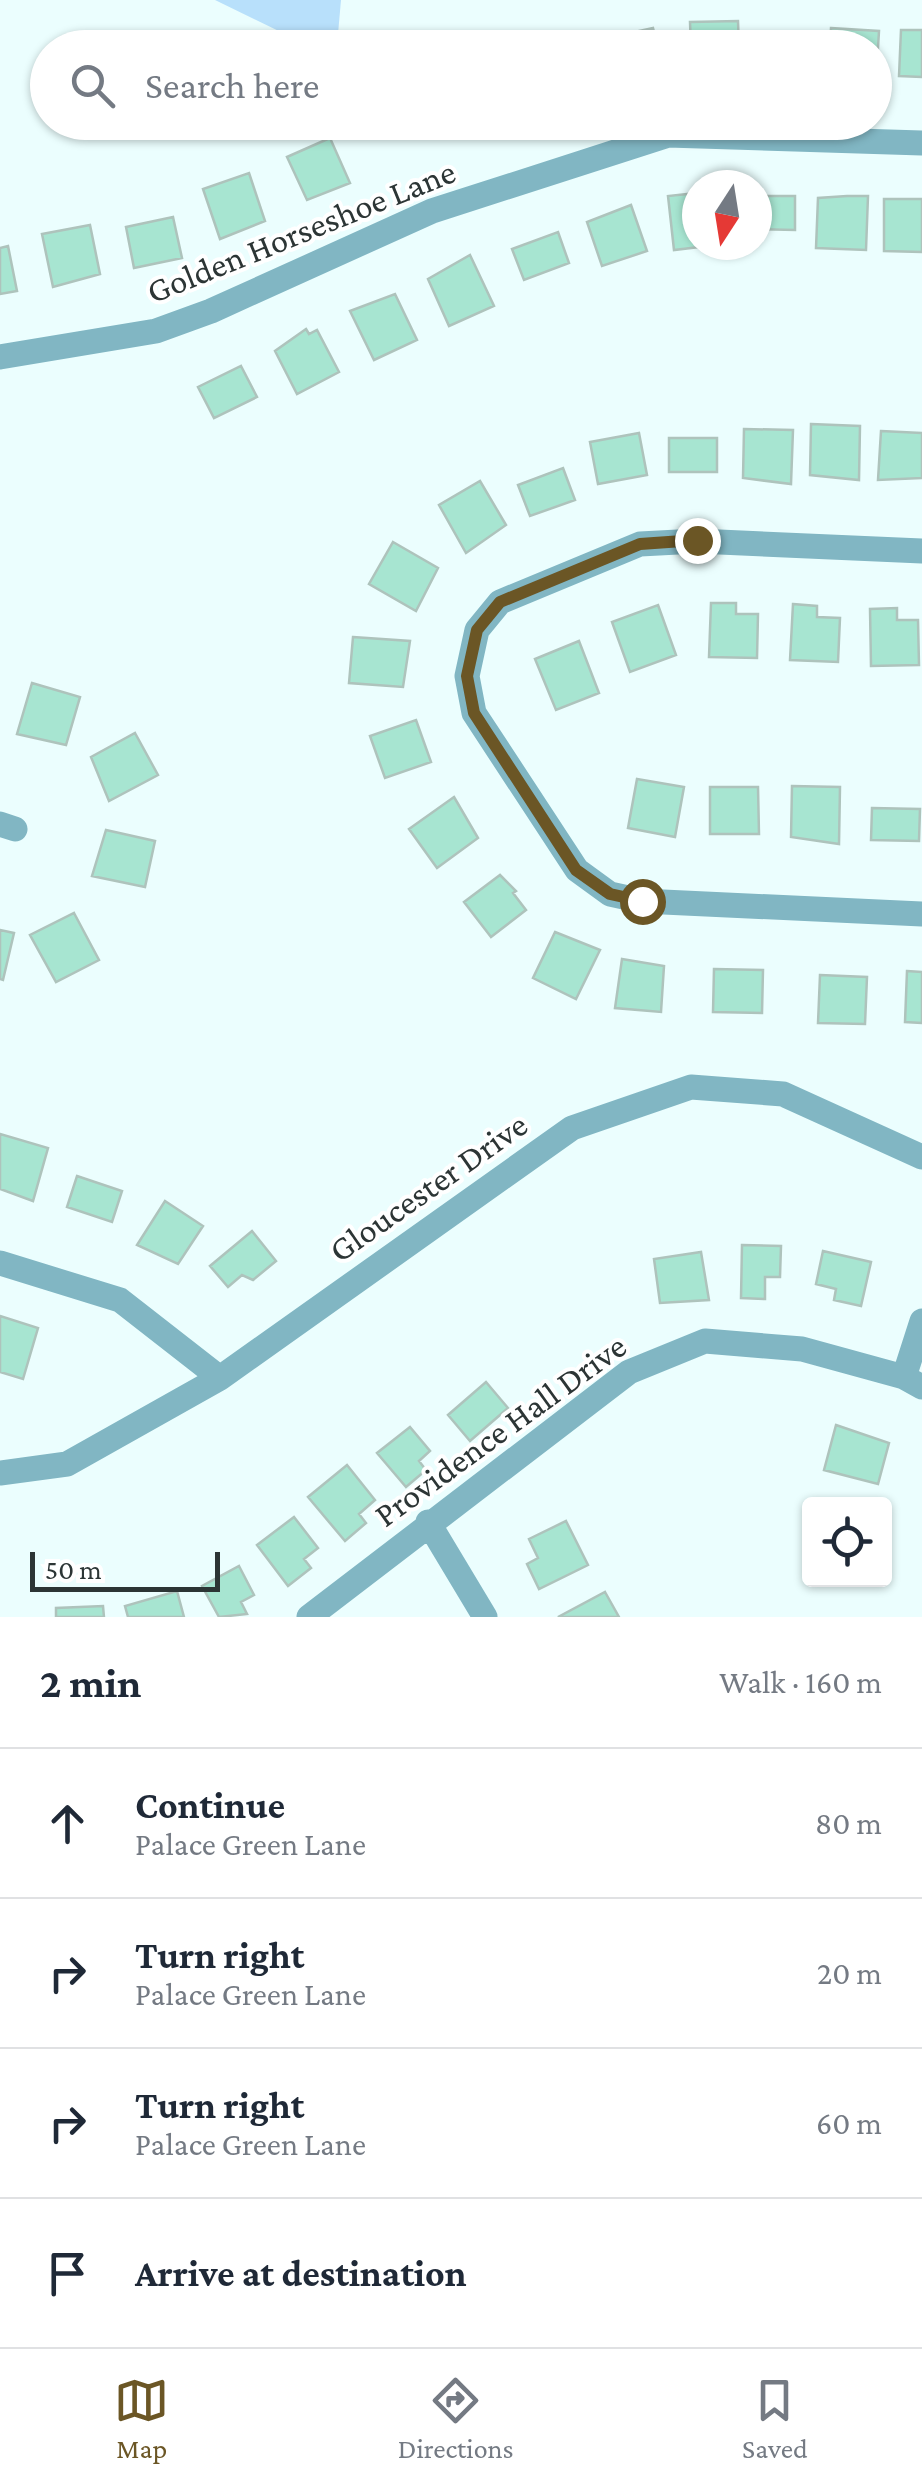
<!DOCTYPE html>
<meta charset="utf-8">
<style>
body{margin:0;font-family:"Crimson Pro",serif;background:#f6f6f7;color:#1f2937}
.controls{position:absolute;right:30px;bottom:30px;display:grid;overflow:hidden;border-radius:10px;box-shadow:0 2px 8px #0004}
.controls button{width:90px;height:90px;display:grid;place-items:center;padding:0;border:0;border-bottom:2px solid #e0e1e3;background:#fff;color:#1f2937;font:50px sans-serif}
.compass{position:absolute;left:682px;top:170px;width:90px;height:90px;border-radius:50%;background:#fff;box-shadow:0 2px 8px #0004;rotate:192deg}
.scale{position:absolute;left:30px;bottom:25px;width:190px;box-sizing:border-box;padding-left:10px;border:5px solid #2c3535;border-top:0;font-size:28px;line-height:35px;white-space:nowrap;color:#2c3535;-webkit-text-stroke:8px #fff;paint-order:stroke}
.stop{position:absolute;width:30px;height:30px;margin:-22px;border:8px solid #6b5625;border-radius:50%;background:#fff}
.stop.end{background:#6b5625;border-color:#fff;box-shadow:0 2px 10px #0008}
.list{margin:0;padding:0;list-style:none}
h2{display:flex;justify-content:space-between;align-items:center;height:130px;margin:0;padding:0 40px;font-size:42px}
h2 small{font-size:32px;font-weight:400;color:#747a83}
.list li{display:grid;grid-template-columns:65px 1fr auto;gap:30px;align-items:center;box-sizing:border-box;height:150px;padding:0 40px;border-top:2px solid #e0e1e3}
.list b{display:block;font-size:38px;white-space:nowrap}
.list p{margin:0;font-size:32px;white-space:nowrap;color:#747a83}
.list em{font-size:32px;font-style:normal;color:#747a83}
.icon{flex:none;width:55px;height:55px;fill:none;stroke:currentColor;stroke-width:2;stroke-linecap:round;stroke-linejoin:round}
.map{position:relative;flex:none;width:922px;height:1617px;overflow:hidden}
.search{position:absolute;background:#fff;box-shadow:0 2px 8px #0004;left:30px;right:30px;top:30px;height:110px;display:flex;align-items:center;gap:25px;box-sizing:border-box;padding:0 35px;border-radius:55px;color:#747a83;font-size:38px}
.sheet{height:730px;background:#fff}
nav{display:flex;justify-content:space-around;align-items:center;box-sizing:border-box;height:140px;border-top:2px solid #e0e1e3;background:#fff;font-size:28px;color:#747a83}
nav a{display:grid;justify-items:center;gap:5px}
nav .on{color:#6b5625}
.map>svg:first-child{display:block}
.water{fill:#b8e0fb}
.building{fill:#a7e5d1;stroke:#aec3bc;stroke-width:2.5}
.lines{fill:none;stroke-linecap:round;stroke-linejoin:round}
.minor{stroke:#81b6c3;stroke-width:25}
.route{stroke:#6b5625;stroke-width:12}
.labels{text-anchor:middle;stroke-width:8;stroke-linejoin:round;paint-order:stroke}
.street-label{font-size:35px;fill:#2c3535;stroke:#fff}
</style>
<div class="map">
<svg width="922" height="1617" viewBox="0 0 922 1617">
<rect width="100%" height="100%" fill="#ebfefe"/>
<path class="water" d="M215,0H341L337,45L287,35Z"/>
<path class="building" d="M738,21L739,48H691L690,22Z
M653,28L658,48H609L607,38Z
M831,28L879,31L876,82L874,48H830Z
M901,30H922V77L899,76Z
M762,38L812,41V48H762Z
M330,138L350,183L307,200L287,157Z
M249,173L265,221L220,239L203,189Z
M697,193V245H716L674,250L668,196Z
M757,196H795V230L757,229Z
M847,196H868L866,250L816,248L818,198Z
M884,199H922V252L884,251Z
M631,205L647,251L602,266L587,222Z
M173,217L182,258L134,268L126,227Z
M90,225L100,274L53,287L42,234Z
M558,232L569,263L524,280L512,249Z
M8,246L17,291L0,294V248Z
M470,255L494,306L449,326L428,279Z
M395,294L417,340L374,360L350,311Z
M306,329L309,334L317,330L339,372L297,394L275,351Z
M241,366L257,397L214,418L198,387Z
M811,424L860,426L859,480L810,475Z
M744,429L793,430L791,484L743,478Z
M881,431L922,433V478L878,480Z
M639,433L647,475L598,484L590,442Z
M669,438H717V472H669Z
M563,468L575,500L530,516L518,485Z
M480,481L506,525L466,553L439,505Z
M393,542L438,568L416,611L369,584Z
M711,603H736V614H758L757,658L709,657Z
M793,604L817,606V617L840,618L838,662L790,660Z
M658,605L676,655L630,672L612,622Z
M897,608V620H918L919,665L871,666L870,609Z
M353,637L410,641L403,687L349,683Z
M579,641L599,693L556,710L535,659Z
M32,683L80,697L66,745L17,734Z
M416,720L431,762L385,778L370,736Z
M135,733L158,775L109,801L91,757Z
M637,779L684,787L675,837L628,828Z
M792,786L840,787L839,844L791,837Z
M710,787H758L759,834H710Z
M454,797L478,838L437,868L409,829Z
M872,808L920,809L919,841L871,840Z
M106,830L155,841L145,887L92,876Z
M500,875L516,891L513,893L526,910L491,937L464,902Z
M74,913L99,960L56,982L30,935Z
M0,930L14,933L3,980L0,979Z
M555,932L600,950L576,999L533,978Z
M622,959L664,966L661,1012L615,1008Z
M714,969L763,970L762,1013L713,1012Z
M907,971L922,972V1023L905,1022Z
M820,975L867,977L865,1024L818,1023Z
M0,1134L48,1148L33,1201L0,1189Z
M77,1176L122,1191L112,1222L67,1207Z
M165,1201L203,1226L178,1264L137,1245Z
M252,1231L276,1261L253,1280L242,1275L228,1287L210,1266Z
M742,1245L781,1246L780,1277H765V1299L741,1298Z
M823,1251L871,1262L861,1306L834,1300L836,1289L816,1284Z
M701,1252L709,1300L660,1303L654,1259Z
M0,1316L38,1328L23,1379L0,1372Z
M486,1382L508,1408L470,1441L448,1415Z
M836,1425L889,1443L878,1484L824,1470Z
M410,1427L430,1451L419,1461L426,1470L406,1487L377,1453Z
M347,1465L375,1500L359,1514L366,1523L345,1541L308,1497Z
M294,1517L318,1548L304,1559L311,1568L288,1586L257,1545Z
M566,1521L588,1565L539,1589L527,1564L538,1558L529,1539Z
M239,1566L254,1595L241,1602L247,1614L219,1617L202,1586Z
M177,1591L184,1617H128L125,1606Z
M605,1592L619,1617H558Z
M103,1606L104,1617H56V1608Z"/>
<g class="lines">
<path class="minor" d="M0,357L156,331L211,311L432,211L668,135L922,143
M922,551L697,541L640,544L500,602L477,630L467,676L474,713L577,870L610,894L642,901L922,914
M0,824L15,829
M0,1263L120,1300L220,1378
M904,1377L922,1321
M0,1473L67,1464L220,1378L572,1128L691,1087L783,1094L922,1157
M428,1522L485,1617
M309,1617L629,1372L705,1341L802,1349L904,1377L922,1387"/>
</g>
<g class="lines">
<path class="route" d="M642,901L610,894L576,870L474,713L467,676L477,630L500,602L640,544L697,540"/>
</g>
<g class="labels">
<g class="street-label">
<text transform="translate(301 231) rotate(-22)" y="12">Golden Horseshoe Lane</text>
<text transform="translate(428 1187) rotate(-35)" y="12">Gloucester Drive</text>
<text transform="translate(500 1430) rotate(-36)" y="12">Providence Hall Drive</text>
</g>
</g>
</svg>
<div class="controls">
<button><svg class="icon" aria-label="locate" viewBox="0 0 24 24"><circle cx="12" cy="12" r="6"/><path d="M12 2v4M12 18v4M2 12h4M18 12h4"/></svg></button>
</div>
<svg class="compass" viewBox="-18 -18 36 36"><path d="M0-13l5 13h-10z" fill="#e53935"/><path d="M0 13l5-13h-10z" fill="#747a83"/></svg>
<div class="scale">50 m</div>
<div class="stop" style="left:642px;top:901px"></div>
<div class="stop end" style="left:697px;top:540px"></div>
<div class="search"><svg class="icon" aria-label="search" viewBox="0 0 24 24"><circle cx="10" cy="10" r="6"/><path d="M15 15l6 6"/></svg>Search here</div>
</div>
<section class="sheet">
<h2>2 min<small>Walk · 160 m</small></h2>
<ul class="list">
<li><svg class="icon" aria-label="ahead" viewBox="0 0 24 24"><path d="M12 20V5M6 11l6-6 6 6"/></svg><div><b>Continue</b><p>Palace Green Lane</p></div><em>80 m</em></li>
<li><svg class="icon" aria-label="right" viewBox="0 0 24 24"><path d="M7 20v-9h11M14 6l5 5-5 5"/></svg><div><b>Turn right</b><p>Palace Green Lane</p></div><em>20 m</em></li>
<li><svg class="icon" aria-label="right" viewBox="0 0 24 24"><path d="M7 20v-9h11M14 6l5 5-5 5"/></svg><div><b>Turn right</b><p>Palace Green Lane</p></div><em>60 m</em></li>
<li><svg class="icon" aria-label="arrive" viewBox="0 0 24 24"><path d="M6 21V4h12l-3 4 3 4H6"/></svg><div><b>Arrive at destination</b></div></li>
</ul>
</section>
<nav>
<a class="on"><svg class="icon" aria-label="map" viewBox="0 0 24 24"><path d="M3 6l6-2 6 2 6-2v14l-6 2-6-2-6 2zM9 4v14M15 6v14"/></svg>Map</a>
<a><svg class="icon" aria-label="directions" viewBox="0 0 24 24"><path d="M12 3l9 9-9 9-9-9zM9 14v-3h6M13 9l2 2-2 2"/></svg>Directions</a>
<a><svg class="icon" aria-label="saved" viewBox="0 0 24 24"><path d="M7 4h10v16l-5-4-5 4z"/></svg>Saved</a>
</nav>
